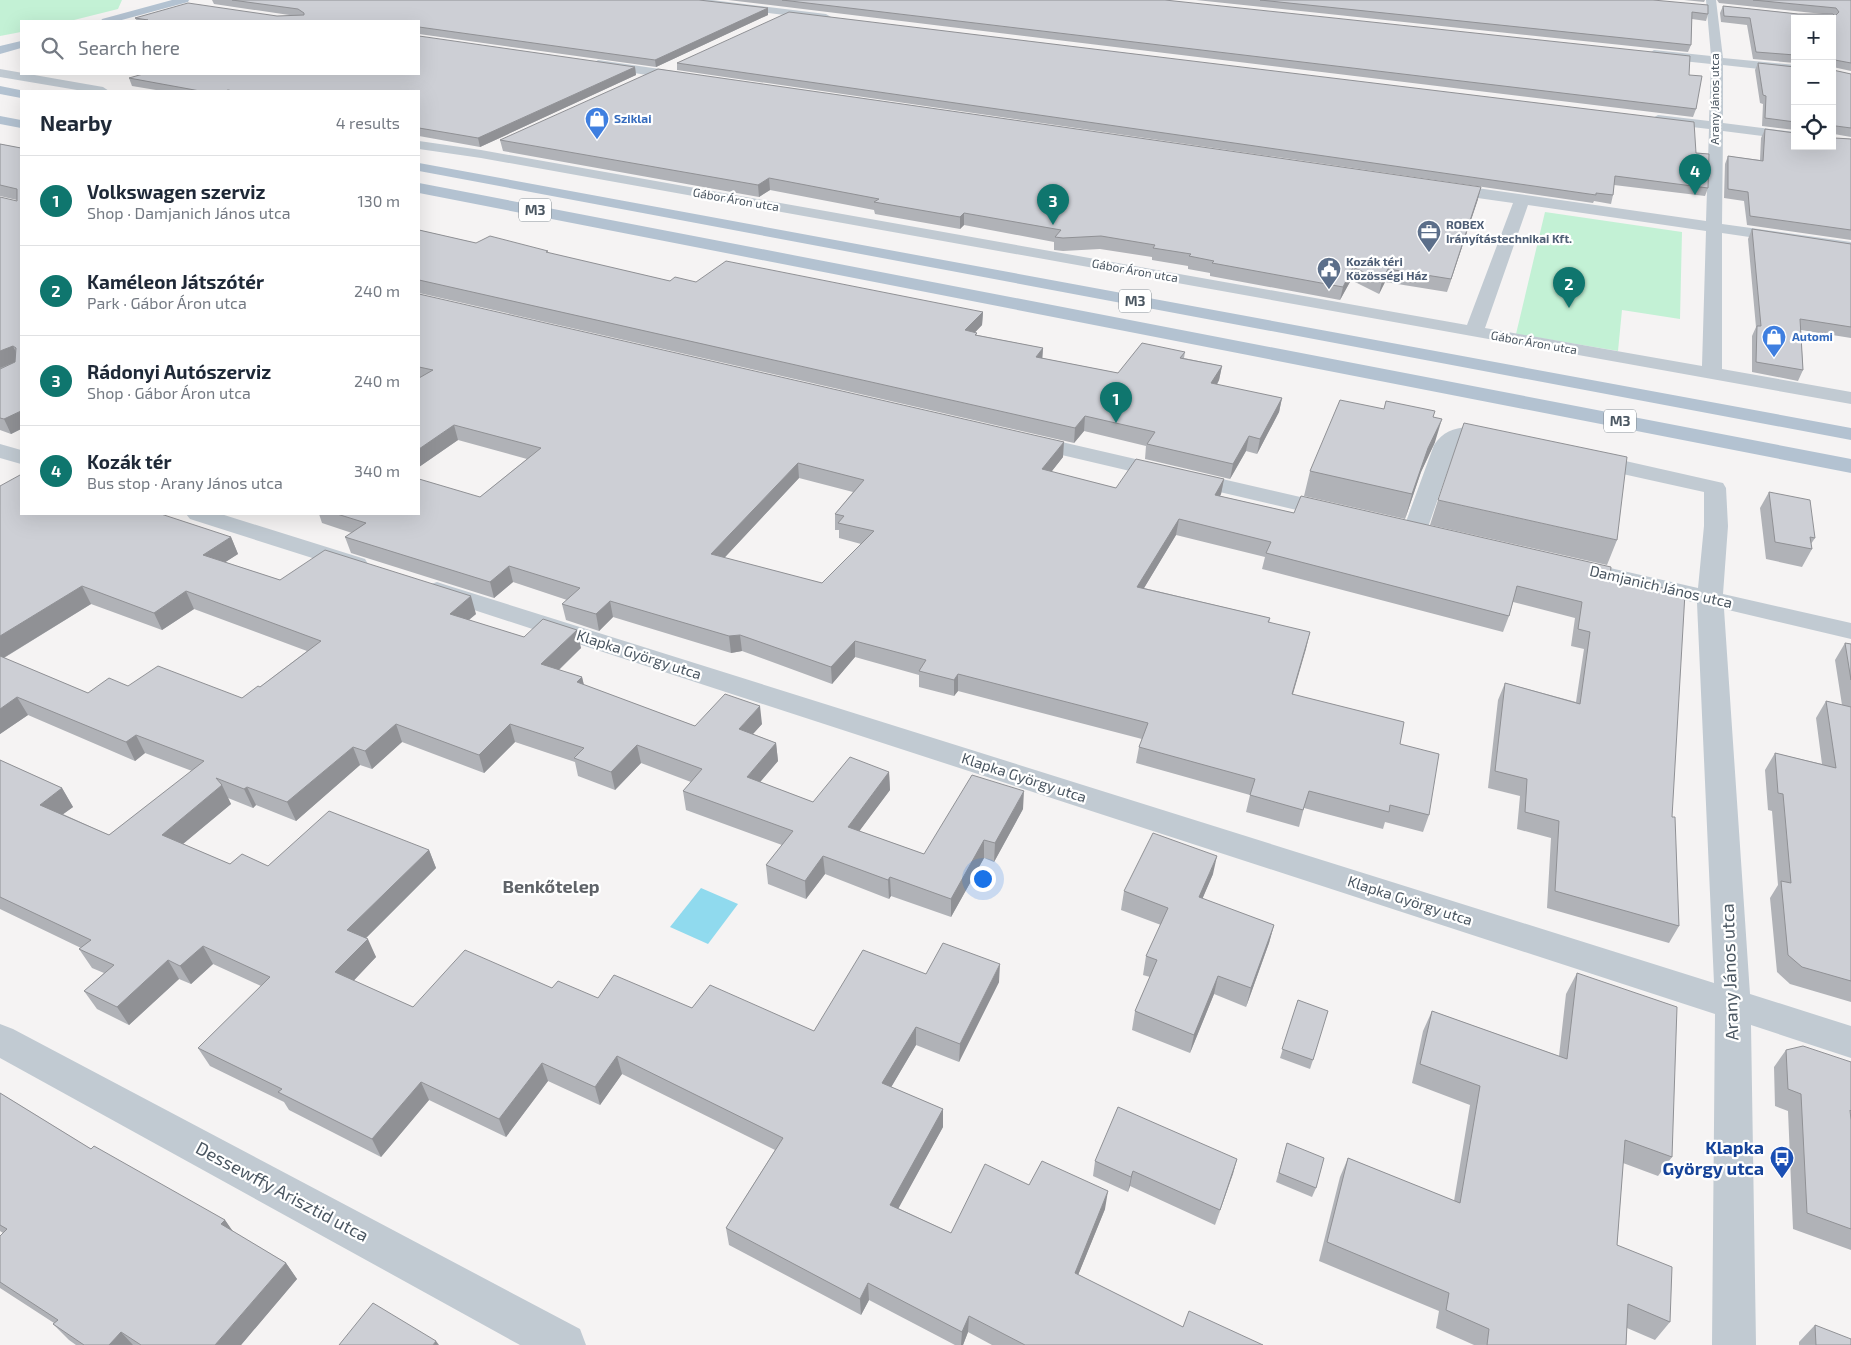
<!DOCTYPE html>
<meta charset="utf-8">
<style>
body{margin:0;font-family:"Exo 2",sans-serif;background:#f2f2f3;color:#1f2937}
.controls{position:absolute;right:15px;top:15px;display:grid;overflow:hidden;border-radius:0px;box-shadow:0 5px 20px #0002}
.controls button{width:45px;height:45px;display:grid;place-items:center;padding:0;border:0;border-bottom:1px solid #e0e1e3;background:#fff;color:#1f2937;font:25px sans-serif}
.you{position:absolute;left:982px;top:878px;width:18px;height:18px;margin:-12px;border:4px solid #fff;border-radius:50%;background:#1a73e8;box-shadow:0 0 0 8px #1a73e833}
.badge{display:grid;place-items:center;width:32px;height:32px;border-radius:50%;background:#0f766e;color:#fff;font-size:16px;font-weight:700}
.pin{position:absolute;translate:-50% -41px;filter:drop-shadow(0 1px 2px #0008)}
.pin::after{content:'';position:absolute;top:26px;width:18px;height:15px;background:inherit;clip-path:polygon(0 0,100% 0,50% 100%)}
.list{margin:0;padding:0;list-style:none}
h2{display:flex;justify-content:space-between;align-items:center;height:65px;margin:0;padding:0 20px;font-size:21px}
h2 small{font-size:16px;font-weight:400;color:#747a83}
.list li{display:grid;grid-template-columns:32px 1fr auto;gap:15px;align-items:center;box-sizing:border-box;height:90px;padding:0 20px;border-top:1px solid #e0e1e3}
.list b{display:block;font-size:19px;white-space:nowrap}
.list p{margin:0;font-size:16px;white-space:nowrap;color:#747a83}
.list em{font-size:16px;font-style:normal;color:#747a83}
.icon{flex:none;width:28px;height:28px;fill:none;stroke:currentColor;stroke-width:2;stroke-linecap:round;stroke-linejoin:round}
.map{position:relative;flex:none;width:1851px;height:1345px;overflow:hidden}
.search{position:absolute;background:#fff;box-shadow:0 5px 20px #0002;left:20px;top:20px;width:400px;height:55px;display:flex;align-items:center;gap:12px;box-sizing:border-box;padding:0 18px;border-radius:0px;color:#747a83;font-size:19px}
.panel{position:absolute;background:#fff;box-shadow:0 5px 20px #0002;left:20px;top:90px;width:400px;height:425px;border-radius:0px}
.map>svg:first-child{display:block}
.green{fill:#c3f1d5}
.water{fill:#90daee}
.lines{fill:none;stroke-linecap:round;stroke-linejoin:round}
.minor{fill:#c1cad2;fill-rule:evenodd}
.major{fill:#b3c2d1;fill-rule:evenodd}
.wall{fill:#b0b2b7;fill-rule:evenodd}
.shaded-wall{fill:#909195}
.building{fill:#cdcfd5;stroke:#909195;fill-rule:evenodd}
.labels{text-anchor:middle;stroke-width:4.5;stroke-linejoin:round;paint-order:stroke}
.far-street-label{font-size:12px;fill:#4a5661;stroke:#fff}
.far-shop-label{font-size:12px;font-weight:bold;fill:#366cbe;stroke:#fff;text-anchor:start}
.far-service-label{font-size:12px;font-weight:bold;fill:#4e5e75;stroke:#fff;text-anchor:start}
.shield{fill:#fff;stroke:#808990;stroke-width:1}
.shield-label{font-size:14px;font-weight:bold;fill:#4a5661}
.street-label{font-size:15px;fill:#4a5661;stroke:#fff}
.quarter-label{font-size:18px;font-weight:bold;fill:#5f6368;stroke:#fff}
.near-street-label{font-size:18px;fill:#4a5661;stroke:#fff}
.near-transit-label{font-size:18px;font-weight:bold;fill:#164399;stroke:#fff;text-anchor:end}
</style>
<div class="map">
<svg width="1851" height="1345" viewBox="0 0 1851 1345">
<rect width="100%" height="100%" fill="#f5f3f3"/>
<path class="green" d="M0,0H122L118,9L70,21H21V32L0,36Z
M1545,212L1682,232L1680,319L1622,310L1618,351L1516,334Z"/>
<path class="water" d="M701,888L738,904L708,944L670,927Z"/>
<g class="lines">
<path class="minor" d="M681,0H712L826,14L831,17L826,20L686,3Z
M1706,0H1716L1723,58L1795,65V73L1723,65V123L1795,132V140L1723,131L1722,224L1851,242V252L1722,233V369L1851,392V404L481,158L419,149V141L481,150L1467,325L1513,203L1442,193L1437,191L1434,188L1437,185L1442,183L1706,221L1709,129L1658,123L1651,119L1658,115L1709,121L1711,64L1654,58L1648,54L1654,50L1711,56ZM1528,205L1706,231L1702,366L1485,328Z
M598,60L687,73L693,77L687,81L594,67L592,64Z
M0,69L103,87L109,91H83L0,77Z
M1468,427L1505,434L1508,439L1505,444C1489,448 1472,435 1457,444L1427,530L1423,535L1415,537L1407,535L1403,530L1434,445C1443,432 1453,428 1468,427Z
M1027,434L1335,505L1343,507L1347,512L1343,517L1335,519L1019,445L1016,440L1019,435Z
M0,444L21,450V464L0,458Z
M1590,453L1723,483L1726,488L1728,526L1723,594L1851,623V639L1724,609L1750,994L1851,1026V1058L1751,1025L1756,1345H1712L1715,1014L428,595L424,590L428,585L437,582L446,585L1714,983L1697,603L1566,572L1563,567L1566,562L1575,560L1698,588L1704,526V492L1582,465L1579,460L1582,455Z
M186,514H221L365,559L368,564L365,569L356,571L347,569L190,519Z
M0,1024L13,1029L580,1329L586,1345H520L0,1058Z"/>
<path class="major" d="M172,0H189L188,2L118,21H101L102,19Z
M21,41V48L0,54V46Z
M0,86L25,91H21V98L0,94Z
M0,116L21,120V128L0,124Z
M419,163L1851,428V440L419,171Z
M419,183L1851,459V473L419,193Z"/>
</g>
<path class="wall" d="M212,0H699L768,15L656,67L419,34V21H137L135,18L296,16L214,4Z
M728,0H1165L1689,75L1696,109L1693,117Z
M1196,0H1653L1708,14L1706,21L1692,19L1691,45L1688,52Z
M1684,0H1705L1704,2Z
M1717,0H1851V71L1833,67V70L1851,74V137L1834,134V136L1835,138L1851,139V240L1747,225L1744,201L1724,198L1725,164L1728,156L1760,160L1761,138L1765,129L1832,146L1795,19V63L1753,59L1747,25L1721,22L1720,13L1723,6L1798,14H1823L1719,3Z
M677,63L1696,153L1708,188L1705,196L1614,185L1613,195L1611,204L1594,201L1593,203L677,70Z
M1758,63L1795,67V130L1762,126L1763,104L1760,103L1755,70Z
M635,67L636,75L480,147L419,136V91H162L132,86L129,78Z
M500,140L1478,199L1447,292L1385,282L1379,294L1351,280L1340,300L1210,276V273L1188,269V266L1152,260V257L1100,249L1063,251L1054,250V242L964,225L960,229L875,214L874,210L770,190L759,197L503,151Z
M0,144L21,148V429L11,434L0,430V369L17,200L0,196Z
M1752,229L1851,244V338L1801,330L1803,370L1798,381L1752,372V336L1756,327L1748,239Z
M419,230L476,243L548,253L670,281L696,282L983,312L982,325L975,332L977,335L1043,348L1042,358L1118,373L1185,352L1184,358L1222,366L1219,380L1217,385L1282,398L1279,412L1257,454L1246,451L1230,479L1145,459L1146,446L1084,431L1074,443L419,293V294Z
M419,294L1063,457L1051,472L1116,488L1224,479L1221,494L1220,496L1294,513L1610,576L1672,817L1679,926L1669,943L1547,908L1551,838L1517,829L1520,796L1488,788L1498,700L1505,683L1576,702L1584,649L1571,646L1575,618L1513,602L1509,616L1503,632L1262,569L1265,557L1176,535L1144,588L1270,618L1269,623L1310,632L1292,694L1400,744L1429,815L1423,832L1385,822L1383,829L1304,808L1299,827L1246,812L1250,795L1136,763L1139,747L1142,739L958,691L954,696L919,687V675L855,657L832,684L742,651L731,653L613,617L599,631L566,620L562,604L567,600L513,582L494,598L351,553L345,537L352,533L322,523L319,514H419L480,497L527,459L458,440L419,467ZM799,478L853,492L835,514V530H839V538L861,544L822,583L724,558Z
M1384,409L1434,417L1435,442L1421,472L1405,519L1304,496L1310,471Z
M0,486L21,514L231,537L238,554L225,562L280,580L476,614L469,620L524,637L581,648L559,670L582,677L584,685L695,726L762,724L753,734L776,743L778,761L760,782L813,802L889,772L890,790L859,831L924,854L1023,809L994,862L984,858L951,917L891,896L889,899L825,874L806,899L768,884L766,865L782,845L686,810L683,791L691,782L641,763L615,790L578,776L575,762L515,742L484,773L402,742L372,769L360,765L296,821L256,805L253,808L228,798L231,804L183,844L230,864L268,866L429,850L436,868L366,938L376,957L353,981L413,1007L552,988L598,998L692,1008L814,1031L926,974L999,982L959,1062L916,1045L891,1087L943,1109V1127L898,1208L951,1233L1029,1185L1105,1209L1078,1275L1183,1327L1263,1345H992L968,1332L963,1345H955L869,1300L861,1315L729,1245L726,1228L775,1150L622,1074L600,1105L548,1081L506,1137L429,1100L381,1157L289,1110L284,1102L210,1066L198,1048L261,986L213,964L191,984L179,979L129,1025L97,1009L84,991L104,973L92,968L79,949L81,948L0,909V760L62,788L73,807L63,814L109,835L192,771L145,753L135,761L28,715L0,734ZM91,604L162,630L194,609L307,651L260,687L242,698L128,686L88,693L4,658Z
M1769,492L1815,538L1811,544L1812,549L1802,567L1766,559L1760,508Z
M1438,500L1617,540L1607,565L1430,525Z
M1845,643L1851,644V1002L1790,984L1777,972L1770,898L1778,885L1772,811L1768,810L1765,770L1775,753L1822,764L1816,718L1826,701L1842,705L1835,660Z
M1213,874L1202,899L1274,925L1269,943L1246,1007L1214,994L1190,1053L1132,1030L1135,1011L1150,977L1143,975L1146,956L1161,925L1121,910L1124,891Z
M1577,973L1672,1157L1658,1176L1623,1163L1617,1245L1670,1322L1655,1340L1627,1328L1626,1345H1474L1436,1328L1439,1311L1319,1261L1340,1177L1348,1158L1454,1201L1470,1105L1412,1083L1423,1031L1432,1011L1559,1056L1566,994Z
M1298,1000L1313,1060L1310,1069L1280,1058Z
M1786,1050L1851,1062V1250L1793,1229L1788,1111L1775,1106L1774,1067Z
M0,1093L91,1149L225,1220L232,1231L286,1263L297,1279L241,1345H76L69,1340L53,1324L54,1323L0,1288V1236L3,1233L0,1231Z
M1287,1143L1316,1188L1312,1197L1276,1182Z
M1237,1159L1215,1225L1130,1186L1128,1192L1093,1176L1095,1161Z
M1815,1325L1851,1345H1799V1342Z"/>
<path class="shaded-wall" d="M768,8V15L656,67L655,60Z
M635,67L636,75L480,147L478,138Z
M769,178L770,190L759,197L758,185Z
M1481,187L1478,199L1447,292L1451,279Z
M964,213V225L960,229V217Z
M1353,267L1351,280L1340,300L1343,287Z
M1388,269L1385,282L1379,294L1382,281Z
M983,312L982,325L964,344L965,330Z
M13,346L20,360L0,368V351Z
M1043,348L1042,363L1036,357Z
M1222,366L1219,380L1209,398L1211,383Z
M1282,398L1279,412L1257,454L1260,439Z
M21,411V429L11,434L4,419Z
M1085,416L1084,431L1074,443L1075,428Z
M1442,419L1435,442L1421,472L1405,519L1412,494L1428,448Z
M454,425L458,440L419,467V449Z
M1249,436L1246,451L1230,479L1233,464Z
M1064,442L1063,457L1041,485L1042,469Z
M798,463L799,478L713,570L711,554Z
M1224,479L1221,494L1212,510L1215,495Z
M1179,519L1176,535L1135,603L1137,587Z
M231,537L238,554L210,572L203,555Z
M509,566L513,582L494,598L490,582Z
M82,586L91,604L0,660V636Z
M186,591L194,609L162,630L154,613Z
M471,596L476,614L455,631L450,614Z
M610,601L613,617L599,631L596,614Z
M577,630L581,648L546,682L541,664Z
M1310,632L1306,649L1288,711L1292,694Z
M740,635L742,651L731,653L729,636Z
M855,641V657L832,684L831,667Z
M958,674V691L954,696V680Z
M582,677L586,695L577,682Z
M17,697L28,715L0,734V709Z
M760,706L762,724L741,747L739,729Z
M396,724L402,742L372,769L365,751Z
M510,724L515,742L484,773L479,755Z
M136,735L145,753L135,761L126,742Z
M776,743L778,761L749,795L747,777Z
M637,745L641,763L615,790L611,772Z
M353,747L360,765L296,821L287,802Z
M889,772L890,790L849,845L848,827Z
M222,785L231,804L172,853L162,835Z
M247,787L256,805L253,808L244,789Z
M62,788L73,807L51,823L40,805Z
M1024,791L1023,809L994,862L995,843Z
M984,840V858L951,917V899Z
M429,850L436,868L356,948L347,930Z
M823,856L825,874L806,899L805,881Z
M1217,856L1213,874L1195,916L1199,897Z
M890,877L891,896L889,899L888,880Z
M1274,925L1269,943L1246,1007L1251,988Z
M368,939L376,957L344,991L335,972Z
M203,946L213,964L191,984L180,966Z
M168,960L179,979L129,1025L117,1007Z
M1000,964L999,982L959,1062L960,1044Z
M1218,976L1214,994L1190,1053L1194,1035Z
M916,1027V1045L883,1101L882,1083Z
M617,1056L622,1074L600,1105L595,1087Z
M542,1063L548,1081L506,1137L499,1119Z
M421,1082L429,1100L381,1157L372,1139Z
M943,1109V1127L891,1222L890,1205Z
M1237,1159L1233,1174L1215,1225Z
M1133,1171L1130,1186L1128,1192L1131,1177Z
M1108,1191L1105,1209L1072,1290L1075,1273Z
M225,1220L237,1237L221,1224Z
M286,1263L297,1279L241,1345H215Z
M868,1283L869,1300L861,1315L860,1299Z
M969,1316L968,1332L963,1345H961L962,1332Z
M121,1332L133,1345H109Z
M436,1341L439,1345H433Z"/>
<path class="building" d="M232,0H699L768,8L655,60L419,27V21H142L148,20L135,18L188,3L277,16L304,15V13L298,9Z
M782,0H1165L1690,56L1689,75L1702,76L1696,109Z
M1260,0H1653L1708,5V14L1692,12L1691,45Z
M1753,0H1851V63L1835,60L1833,62V70L1851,74V128L1836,126L1834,128V136L1835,138L1851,139V230L1750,216L1748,192L1728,189V156L1763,161L1765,129L1795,133V146H1832V19H1795V55L1756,52L1750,18L1724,16L1723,6L1798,14H1833L1835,16L1839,12L1836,8Z
M789,12L1694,122L1696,153L1709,154L1708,188L1615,176L1613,195L1596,193V195L677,63Z
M419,36L635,67L478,138L419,128V91H233L228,90L225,91H200L129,78L143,74H419Z
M1758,63L1795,67V122L1765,118L1766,96L1763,95Z
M658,69L1481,187L1451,279L1388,269L1382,281L1353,267L1343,287L1212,263L1214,261L1189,256L1191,254L1153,248L1155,245L1101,236L1063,238L1055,237L1061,230L964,213L960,217L874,202L879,199L769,178L758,185L500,140Z
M0,144L21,148V411L4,419L0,418V369L15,362L16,348L13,346L0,351V197L17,201V189L0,185Z
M1752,229L1851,244V327L1800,319L1803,370L1756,362L1757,326H1761Z
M419,230L476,243L490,236L548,251L546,252L670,281L675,277L696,282L726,261L983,312L965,330L977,333L975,335L1043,348L1036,357L1118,373L1142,343L1185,352L1180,358L1222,366L1211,383L1282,398L1260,439L1249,436L1233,464L1147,444L1155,432L1085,416L1075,428L419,280Z
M419,294L1064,442L1042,469L1116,488L1136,459L1224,479L1215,495L1294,513L1301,496L1611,567L1610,576L1685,593L1672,817H1675L1679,926L1555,891L1559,821L1525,812L1527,779L1495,771L1505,683L1580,704L1590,632L1578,629L1582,602L1517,586L1509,616L1266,553L1271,542L1179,519L1137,587L1270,618L1268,622L1310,632L1292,694L1404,722L1400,744L1439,754L1429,815L1390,805L1389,812L1309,791L1303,810L1250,795L1255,779L1139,747L1148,723L958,674L954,680L919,671L926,660L855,641L831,667L740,635L729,636L610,601L596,614L562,604L580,588L509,566L490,582L345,537L366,523L337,514H419V479L480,497L541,448L454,425L419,449V378L433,370L419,367ZM798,463L864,480L835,514L844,516L838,523L874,531L822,583L711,554Z
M1340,400L1384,409L1386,401L1435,411L1433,417L1442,419L1428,448L1412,494L1310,471Z
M1464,423L1627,457L1617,540L1438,500Z
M20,475L21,476V514H161L231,537L203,555L280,580L325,550L471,596L450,614L524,637L543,619L577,630L541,664L582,677L577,682L695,726L725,694L760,706L739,729L776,743L747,777L813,802L850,757L889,772L848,827L924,854L972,775L1024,791L995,843L984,840L951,899L890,877L888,880L823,856L805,881L766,865L793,831L683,791L702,769L637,745L611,772L574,758L584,748L510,724L479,755L396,724L365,751L353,747L287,802L247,787L244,789L216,778L222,785L162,835L230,864L242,854L268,866L329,811L429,850L347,930L368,939L335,972L413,1007L465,950L552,988L558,981L598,998L614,975L692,1008L710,985L814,1031L863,950L926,974L943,943L1000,964L960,1044L916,1027L882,1083L943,1109L890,1205L951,1233L985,1164L1029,1185L1042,1161L1108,1191L1075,1273L1183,1327L1189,1311L1263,1345H1025L969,1316L962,1332L868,1283L860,1299L726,1228L783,1138L617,1056L595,1087L542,1063L499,1119L421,1082L372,1139L278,1092L282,1089L198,1048L270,977L203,946L180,966L168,960L117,1007L84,991L114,965L79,949L91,940L0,897V760L62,788L40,805L109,835L204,761L136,735L126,742L17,697L0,709V656L88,693L109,678L128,686L158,666L242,698L258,686L260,687L321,641L186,591L154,613L82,586L0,636V486Z
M1769,492L1810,500L1815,538L1810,537L1812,549L1775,542Z
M1845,643L1851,644V680Z
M1826,701L1851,707V981L1802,967L1788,955L1781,881L1791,883L1783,794L1778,793L1775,753L1836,768Z
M1153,833L1217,856L1199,897L1274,925L1251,988L1218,976L1194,1035L1135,1011L1157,960L1146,956L1168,908L1124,891Z
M1577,973L1677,1007L1672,1157L1625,1140L1617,1245L1672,1267L1670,1322L1628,1304L1626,1345H1487L1489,1329L1446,1310L1449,1293L1327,1242L1348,1158L1460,1203L1480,1086L1420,1064L1432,1011L1567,1059Z
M1298,1000L1328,1011L1313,1060L1282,1049Z
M1803,1046L1851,1062V1111L1850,1110L1851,1120V1229L1807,1213L1801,1094L1788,1089L1786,1050Z
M0,1093L91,1149L94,1146L225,1220L221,1224L286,1263L215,1345H141L121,1332L109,1345H84L53,1324L58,1320L0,1282V1236L7,1229L0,1225Z
M1118,1107L1237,1159L1220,1210L1133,1171L1131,1177L1095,1161Z
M1287,1143L1324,1158L1316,1188L1279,1173Z
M373,1303L436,1341L433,1345H339Z
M1815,1325L1851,1339V1345H1816Z"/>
<defs>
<symbol id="shop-pin" viewBox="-11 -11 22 30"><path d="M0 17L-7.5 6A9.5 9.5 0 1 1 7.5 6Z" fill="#3f7fe0" stroke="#fff"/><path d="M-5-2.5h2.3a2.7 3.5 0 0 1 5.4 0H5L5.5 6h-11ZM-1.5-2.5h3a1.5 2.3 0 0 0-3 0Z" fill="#fff"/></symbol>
<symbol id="office-pin" viewBox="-11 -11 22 30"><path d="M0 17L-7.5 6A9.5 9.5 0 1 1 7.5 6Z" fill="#5c6f8a" stroke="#fff"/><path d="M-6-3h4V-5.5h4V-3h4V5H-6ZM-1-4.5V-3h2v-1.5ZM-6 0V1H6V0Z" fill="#fff"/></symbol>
<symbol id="civic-pin" viewBox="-11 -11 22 30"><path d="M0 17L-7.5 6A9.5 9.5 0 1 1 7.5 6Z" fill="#5c6f8a" stroke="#fff"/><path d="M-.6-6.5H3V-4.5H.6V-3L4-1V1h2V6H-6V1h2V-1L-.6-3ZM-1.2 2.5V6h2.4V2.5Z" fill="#fff"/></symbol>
<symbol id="bus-pin" viewBox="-11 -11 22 30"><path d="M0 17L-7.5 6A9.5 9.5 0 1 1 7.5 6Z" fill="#1a4fb4" stroke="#fff"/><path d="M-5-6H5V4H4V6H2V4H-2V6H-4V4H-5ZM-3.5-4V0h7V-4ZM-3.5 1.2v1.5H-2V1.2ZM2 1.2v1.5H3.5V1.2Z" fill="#fff"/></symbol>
</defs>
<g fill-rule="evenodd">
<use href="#shop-pin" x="583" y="105" width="28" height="38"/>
<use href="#office-pin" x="1415" y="218" width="28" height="38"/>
<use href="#civic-pin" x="1315" y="255" width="28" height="38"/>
<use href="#shop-pin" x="1760" y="323" width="28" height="38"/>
<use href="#bus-pin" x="1768" y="1144" width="28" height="38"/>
</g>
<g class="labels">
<g class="far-street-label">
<text transform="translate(1715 99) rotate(-90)" y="4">Arany János utca</text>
<text transform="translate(736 200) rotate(10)" y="4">Gábor Áron utca</text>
<text transform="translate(1135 271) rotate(10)" y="4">Gábor Áron utca</text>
<text transform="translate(1534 343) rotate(10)" y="4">Gábor Áron utca</text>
</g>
<g class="far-shop-label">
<text x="614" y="123">Sziklai</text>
<text x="1792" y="341">Automi</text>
</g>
<g class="far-service-label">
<text x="1446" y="229">ROBEX<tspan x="1446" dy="14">Irányítástechnikai Kft.</tspan></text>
<text x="1346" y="266">Kozák téri<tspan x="1346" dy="14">Közösségi Ház</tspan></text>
</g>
<g class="shield">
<rect x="519" y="198.5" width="32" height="23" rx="4"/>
<rect x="1119" y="289.5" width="32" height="23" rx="4"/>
<rect x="1604" y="409.5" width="32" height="23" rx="4"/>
</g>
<g class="shield-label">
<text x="535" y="215">M3</text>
<text x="1135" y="306">M3</text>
<text x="1620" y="426">M3</text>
</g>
<g class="street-label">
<text transform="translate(1661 587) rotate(13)" y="5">Damjanich János utca</text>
<text transform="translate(639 655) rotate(18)" y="5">Klapka György utca</text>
<text transform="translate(1024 778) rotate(18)" y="5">Klapka György utca</text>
<text transform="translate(1410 901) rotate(18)" y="5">Klapka György utca</text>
</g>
<g class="quarter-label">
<text x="551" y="893">Benkőtelep</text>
</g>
<g class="near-street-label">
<text transform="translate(1730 972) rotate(-92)" y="6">Arany János utca</text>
<text transform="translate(282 1192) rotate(28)" y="6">Dessewffy Arisztid utca</text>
</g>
<g class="near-transit-label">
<text x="1764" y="1154">Klapka<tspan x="1764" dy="21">György utca</tspan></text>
</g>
</g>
</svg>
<div class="controls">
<button>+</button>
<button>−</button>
<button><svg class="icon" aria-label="locate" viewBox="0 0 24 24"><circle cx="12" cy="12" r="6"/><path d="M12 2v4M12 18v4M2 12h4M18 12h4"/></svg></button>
</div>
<div class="you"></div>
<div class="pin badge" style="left:1116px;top:423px">1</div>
<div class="pin badge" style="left:1569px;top:308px">2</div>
<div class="pin badge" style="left:1053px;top:225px">3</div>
<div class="pin badge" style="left:1695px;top:195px">4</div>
<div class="search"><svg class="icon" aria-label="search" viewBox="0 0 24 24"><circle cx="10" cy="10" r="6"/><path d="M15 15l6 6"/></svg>Search here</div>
<section class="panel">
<h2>Nearby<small>4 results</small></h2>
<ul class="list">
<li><span class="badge">1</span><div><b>Volkswagen szerviz</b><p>Shop · Damjanich János utca</p></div><em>130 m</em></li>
<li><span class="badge">2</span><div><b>Kaméleon Játszótér</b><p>Park · Gábor Áron utca</p></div><em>240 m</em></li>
<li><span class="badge">3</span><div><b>Rádonyi Autószerviz</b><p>Shop · Gábor Áron utca</p></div><em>240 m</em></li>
<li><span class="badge">4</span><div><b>Kozák tér</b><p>Bus stop · Arany János utca</p></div><em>340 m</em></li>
</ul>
</section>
</div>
